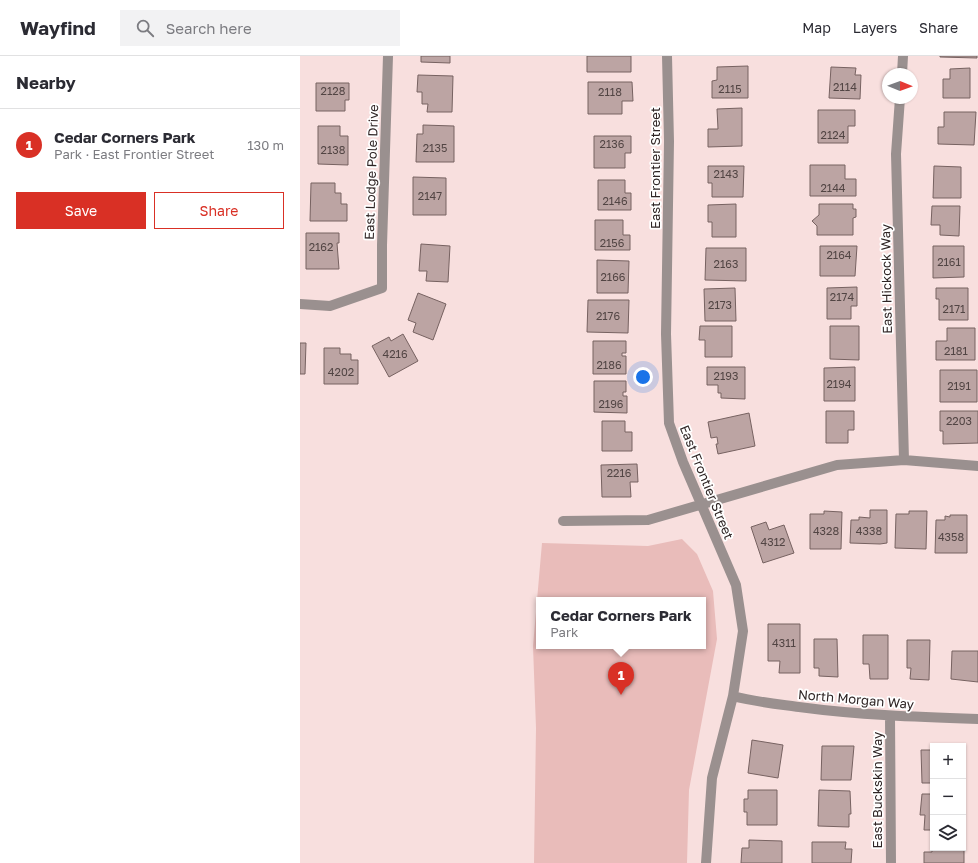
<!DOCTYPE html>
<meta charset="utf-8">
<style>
body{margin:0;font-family:"Golos Text",sans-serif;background:#f2f2f3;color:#2b2b33}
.controls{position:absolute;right:12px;bottom:12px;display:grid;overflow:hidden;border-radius:0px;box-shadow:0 1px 3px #0004}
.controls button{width:36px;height:36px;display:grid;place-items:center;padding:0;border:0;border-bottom:1px solid #e1e1e2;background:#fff;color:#2b2b33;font:20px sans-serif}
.compass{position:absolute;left:582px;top:12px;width:36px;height:36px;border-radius:50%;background:#fff;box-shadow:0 1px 3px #0004;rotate:91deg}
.you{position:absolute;left:343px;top:321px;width:14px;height:14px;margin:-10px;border:3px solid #fff;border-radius:50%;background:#1a73e8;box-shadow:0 0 0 6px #1a73e833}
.badge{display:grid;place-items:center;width:26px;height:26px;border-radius:50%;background:#d93025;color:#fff;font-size:13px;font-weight:700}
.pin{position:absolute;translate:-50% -33px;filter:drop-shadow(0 1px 2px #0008)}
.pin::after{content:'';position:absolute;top:21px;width:14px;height:12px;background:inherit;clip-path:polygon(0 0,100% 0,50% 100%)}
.popup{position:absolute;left:236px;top:541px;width:170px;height:52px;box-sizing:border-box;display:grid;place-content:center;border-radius:0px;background:#fff;filter:drop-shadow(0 1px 3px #0005);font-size:13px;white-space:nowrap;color:#7c7c81}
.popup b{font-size:15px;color:#2b2b33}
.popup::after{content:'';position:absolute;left:50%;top:100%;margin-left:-8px;border:8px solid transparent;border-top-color:#fff}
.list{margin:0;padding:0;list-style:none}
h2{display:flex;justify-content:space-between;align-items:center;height:52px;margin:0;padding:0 16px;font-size:17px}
h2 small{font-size:13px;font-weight:400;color:#7c7c81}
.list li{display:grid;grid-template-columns:26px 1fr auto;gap:12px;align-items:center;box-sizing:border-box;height:72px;padding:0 16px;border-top:1px solid #e1e1e2}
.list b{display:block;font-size:15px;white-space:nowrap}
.list p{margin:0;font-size:13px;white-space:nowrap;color:#7c7c81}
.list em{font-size:13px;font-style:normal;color:#7c7c81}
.actions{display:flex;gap:8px;padding:12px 16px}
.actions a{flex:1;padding:9px 0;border:1px solid #d93025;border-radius:0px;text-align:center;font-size:14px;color:#d93025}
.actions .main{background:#d93025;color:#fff}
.icon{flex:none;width:22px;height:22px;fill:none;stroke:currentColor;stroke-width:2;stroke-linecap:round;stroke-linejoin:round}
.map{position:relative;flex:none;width:678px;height:807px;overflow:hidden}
header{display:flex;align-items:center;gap:24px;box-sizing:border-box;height:56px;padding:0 20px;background:#fff;border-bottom:1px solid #e1e1e2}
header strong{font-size:19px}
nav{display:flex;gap:22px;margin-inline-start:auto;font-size:14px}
.search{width:280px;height:36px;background:#f2f2f3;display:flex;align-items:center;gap:10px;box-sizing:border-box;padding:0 14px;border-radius:0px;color:#7c7c81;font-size:15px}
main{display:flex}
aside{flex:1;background:#fff}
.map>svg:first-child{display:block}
.green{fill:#e9bcba;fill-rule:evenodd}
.building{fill:#bca4a3;stroke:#776261}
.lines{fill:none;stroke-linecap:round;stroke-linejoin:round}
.street{stroke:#9a908f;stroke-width:10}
.labels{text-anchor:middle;stroke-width:3.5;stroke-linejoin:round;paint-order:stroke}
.number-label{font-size:11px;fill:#524544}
.street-label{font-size:13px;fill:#2f2525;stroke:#fff}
</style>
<header>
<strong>Wayfind</strong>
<div class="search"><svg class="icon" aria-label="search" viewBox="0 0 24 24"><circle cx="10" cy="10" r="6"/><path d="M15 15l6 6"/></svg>Search here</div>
<nav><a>Map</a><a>Layers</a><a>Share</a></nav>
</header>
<main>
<aside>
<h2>Nearby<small></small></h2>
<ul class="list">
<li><span class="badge">1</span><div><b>Cedar Corners Park</b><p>Park · East Frontier Street</p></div><em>130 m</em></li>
</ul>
<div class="actions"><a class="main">Save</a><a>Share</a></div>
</aside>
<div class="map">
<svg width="678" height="807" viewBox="0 0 678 807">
<rect width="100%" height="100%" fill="#f8dfde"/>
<path class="green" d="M382,483L397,498L413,535L417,583L389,734L387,807H234L236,672L233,590L242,487L348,490ZM239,544H403V590H239Z"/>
<path class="building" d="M121,0H150V7L121,6Z
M287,0H331V16H287Z
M640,0H677V2L640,1Z
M448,10V42H412V25L417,24V11Z
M531,11L556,12L555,19H561L560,43L529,42Z
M670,12V42H643V23H650V13Z
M118,19L153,20L152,56H127L128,48H122V36H117Z
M288,26H332L333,45H322V58H288Z
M16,27H49V44H45V55H16Z
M442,52V90L408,91V73H418L417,53Z
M518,54H555V70H548V87H518Z
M644,56H676L674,89L638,88V71H644Z
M123,69L154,70V106H116L117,78H123Z
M18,70H40V80H48V109L18,108Z
M294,80H331V97H325V112H294Z
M510,109H545V123H556V140H510Z
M408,110H444L443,141H412V127H408Z
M634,110L661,111V142H633Z
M113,121L146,122V159H113Z
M298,124H325V137H331V154H298Z
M11,127H35V137H41V148H47V165H10Z
M436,148V181H412V166H408V149Z
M519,148H553V153H556V161L553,162V179H517V170L512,165L519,159Z
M632,150H660L659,180L640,179V169H631Z
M295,164H323V179H330V194H295Z
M6,177H39V187H37L39,213H6Z
M121,188L150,190L148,226L126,225L127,215H119Z
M520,190H557L555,220H520Z
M633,190H664V221L633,222Z
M406,192H446V225L405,224Z
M297,204L329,205L328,237H297Z
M557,231V250H551V263H527V232Z
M435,232L436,265H405L404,233Z
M636,232H668V264H639V243H636Z
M118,237L146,248L133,284L113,276L116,267L108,264Z
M288,244H329L328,277L287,276Z
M400,270H432V301H405V284H399Z
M530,270H559V304L530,303Z
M647,272H675V304H636V285H647Z
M103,278L118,305L89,321L72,290L89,281L91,285Z
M293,285H326V297H322V300H326V318H293Z
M0,287H6L5,318H0Z
M24,292H40V298H51V304H58V328H24Z
M407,311H445V343L421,342V337H418V329H407Z
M555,311V345H524V312Z
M640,314H677V346H640Z
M294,325H326V336H323V340H327V357L294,356Z
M526,355H554V374H548V387H526Z
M640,355H678V387L643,388V375H640Z
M449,357L455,390L418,398L416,388H418L417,381L411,382L408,366Z
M302,365H325V376H332V395H302Z
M337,408L338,426H330L331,441H302L301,409Z
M570,454H587V487L580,488L550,487L551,464H559V461L570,462Z
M524,455L542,456L541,493H510V458H524Z
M609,455H627L626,493L595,492L596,458H609Z
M650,459H667V497H635L636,464H645V460L650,461Z
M466,466L469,474L484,469L494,497L463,507L451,471Z
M468,568H500V617H479L480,605H468Z
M563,579H588V623H570L569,608H563Z
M514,583H537L538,621L519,620V612H514Z
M607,584H630L629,624L610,623L611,612H607Z
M652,595H678V626L651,623Z
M452,684L483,689L478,722L448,717Z
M522,690H554L551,724H521Z
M621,694H633V727H622Z
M448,734H477V769H447V756H444V743H448Z
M519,734L550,735L551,758H549V771L518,770Z
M622,738H633V774H624L625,759H620Z
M449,784L482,785V807H441L442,792H449Z
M512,786H546L545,793H552L551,807H512Z
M632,790L633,792H663L664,790V807H624V796H632Z"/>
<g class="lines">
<path class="street" d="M367,0L369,85L366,278L369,367L383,406L436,529L443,575L433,640L412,722L406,807
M602,18L603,0
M600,42L596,98L604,404
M0,248L30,250L82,232V189L88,0
M263,465L348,464L537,409L604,404L678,410
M433,640C455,646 477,648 499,651C558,659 618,661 678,663
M590,660L591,807"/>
</g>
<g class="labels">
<g class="number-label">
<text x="545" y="35">2114</text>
<text x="430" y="37">2115</text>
<text x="33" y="39">2128</text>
<text x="310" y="40">2118</text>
<text x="533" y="83">2124</text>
<text x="312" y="92">2136</text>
<text x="135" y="96">2135</text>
<text x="33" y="98">2138</text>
<text x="426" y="122">2143</text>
<text x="533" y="136">2144</text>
<text x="130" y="144">2147</text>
<text x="315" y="149">2146</text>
<text x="312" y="191">2156</text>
<text x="21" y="195">2162</text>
<text x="539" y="203">2164</text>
<text x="649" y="210">2161</text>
<text x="426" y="212">2163</text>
<text x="313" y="225">2166</text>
<text x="542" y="245">2174</text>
<text x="420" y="253">2173</text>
<text x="654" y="257">2171</text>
<text x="308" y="264">2176</text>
<text x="656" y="299">2181</text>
<text x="95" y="302">4216</text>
<text x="309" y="313">2186</text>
<text x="41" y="320">4202</text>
<text x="426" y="324">2193</text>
<text x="539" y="332">2194</text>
<text x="659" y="334">2191</text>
<text x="311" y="352">2196</text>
<text x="659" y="369">2203</text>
<text x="319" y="421">2216</text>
<text x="526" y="479">4328</text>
<text x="569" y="479">4338</text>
<text x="651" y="485">4358</text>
<text x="473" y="490">4312</text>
<text x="484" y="591">4311</text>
</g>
<g class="street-label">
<text transform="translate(355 112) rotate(-90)" y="5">East Frontier Street</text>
<text transform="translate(71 116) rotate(-88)" y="5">East Lodge Pole Drive</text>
<text transform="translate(586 223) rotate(-91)" y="5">East Hickock Way</text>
<text transform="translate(407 426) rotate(68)" y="5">East Frontier Street</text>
<text transform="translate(556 643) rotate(5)" y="5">North Morgan Way</text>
<text transform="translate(577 734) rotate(-90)" y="5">East Buckskin Way</text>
</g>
</g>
</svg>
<div class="controls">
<button>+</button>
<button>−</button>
<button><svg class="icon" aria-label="layers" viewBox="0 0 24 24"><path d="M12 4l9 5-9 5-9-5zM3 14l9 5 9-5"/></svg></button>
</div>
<svg class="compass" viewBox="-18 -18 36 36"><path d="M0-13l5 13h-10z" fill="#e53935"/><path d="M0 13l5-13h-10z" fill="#7c7c81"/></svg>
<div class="you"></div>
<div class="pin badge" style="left:321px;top:639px">1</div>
<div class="popup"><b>Cedar Corners Park</b>Park</div>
</div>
</main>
